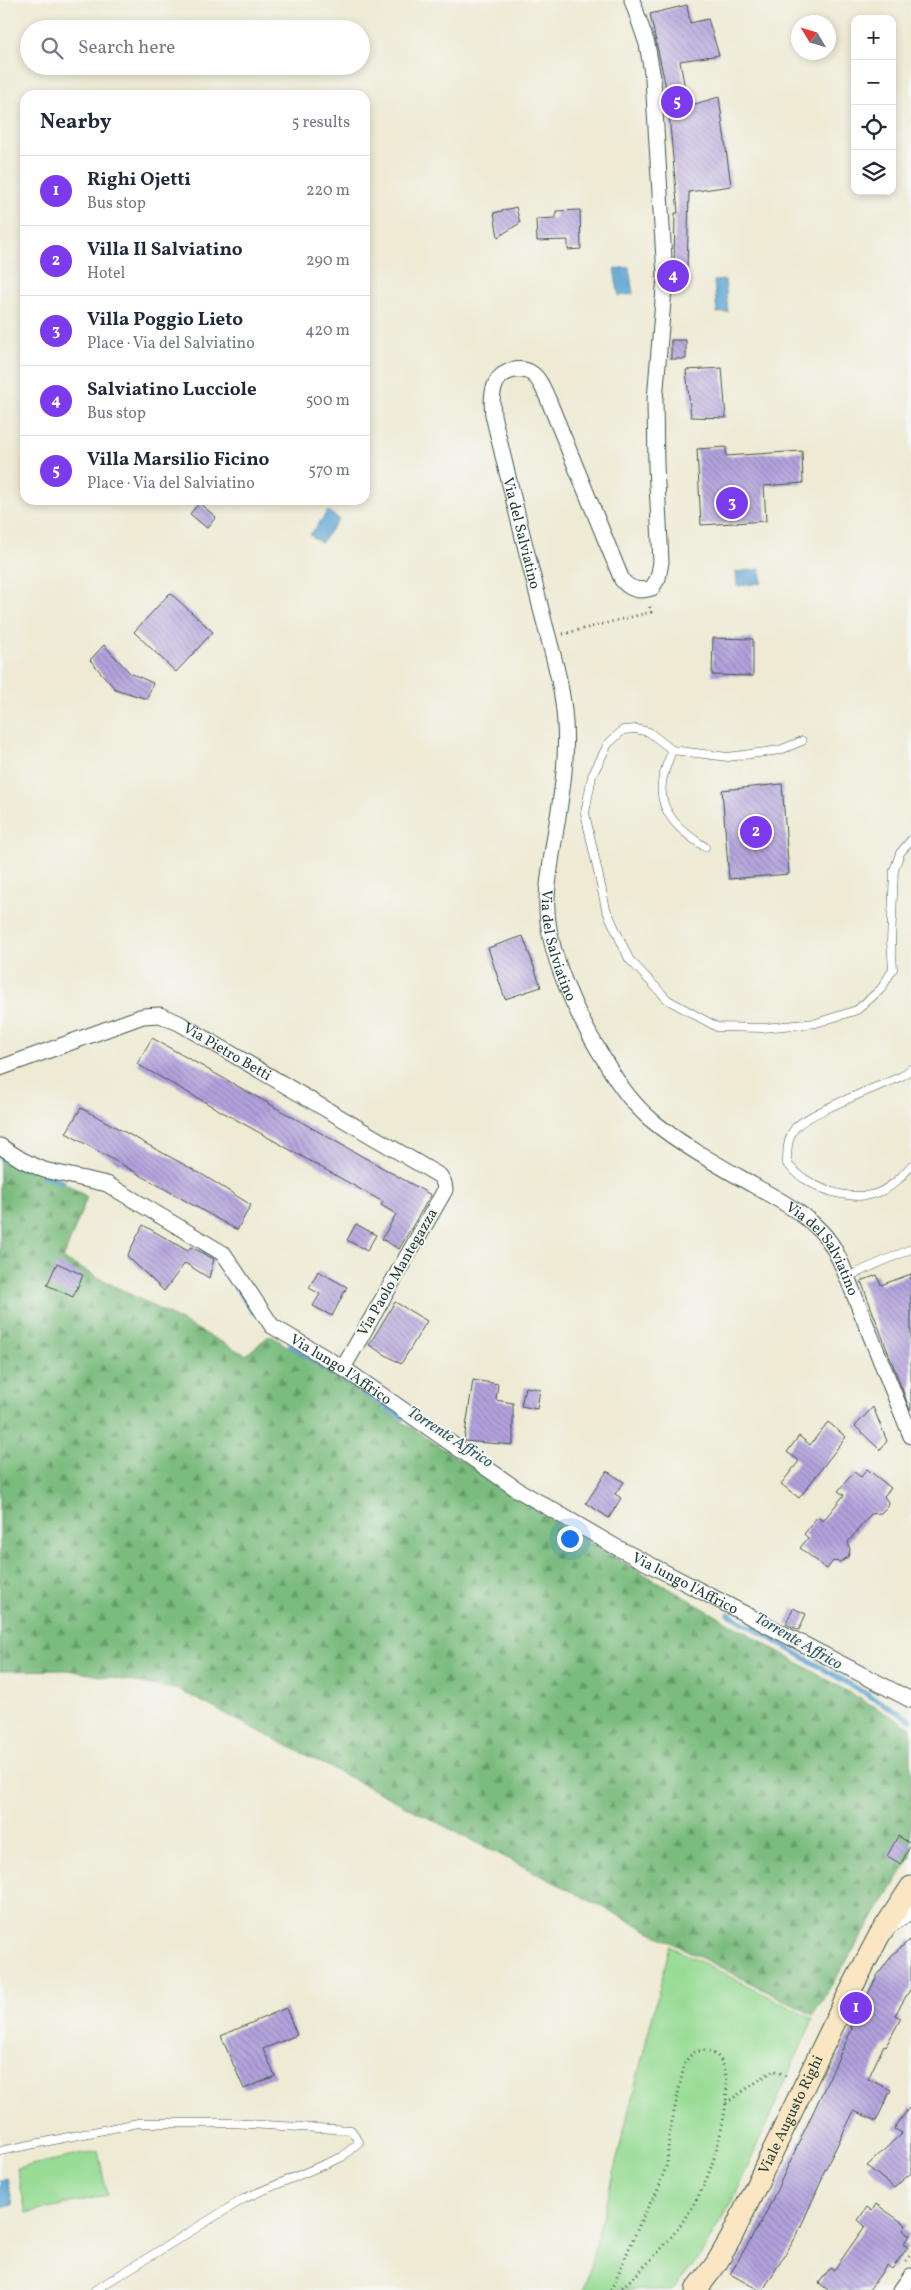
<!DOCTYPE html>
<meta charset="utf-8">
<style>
body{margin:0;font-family:Vollkorn,serif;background:#f2f2f3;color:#1f2937}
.controls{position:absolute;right:15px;top:15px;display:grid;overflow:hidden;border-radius:10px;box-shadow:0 2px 8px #0003}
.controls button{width:45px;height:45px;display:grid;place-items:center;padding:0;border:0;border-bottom:1px solid #e0e1e3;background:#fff;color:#1f2937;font:25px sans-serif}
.compass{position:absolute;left:791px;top:15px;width:45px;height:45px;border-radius:50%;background:#fff;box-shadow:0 2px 8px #0003;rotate:308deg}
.you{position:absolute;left:569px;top:1538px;width:18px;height:18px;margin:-12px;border:4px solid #fff;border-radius:50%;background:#1a73e8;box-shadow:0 0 0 8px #1a73e833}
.badge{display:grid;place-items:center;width:32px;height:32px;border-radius:50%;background:#7c3aed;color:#fff;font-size:16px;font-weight:700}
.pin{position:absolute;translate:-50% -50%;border:2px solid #fff;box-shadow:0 1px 5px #0006}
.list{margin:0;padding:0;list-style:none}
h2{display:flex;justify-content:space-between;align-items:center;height:65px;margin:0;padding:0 20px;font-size:21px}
h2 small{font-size:16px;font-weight:400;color:#747a83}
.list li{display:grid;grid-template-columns:32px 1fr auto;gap:15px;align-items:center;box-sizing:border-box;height:70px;padding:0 20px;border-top:1px solid #e0e1e3}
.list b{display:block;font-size:19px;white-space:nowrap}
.list p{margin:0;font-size:16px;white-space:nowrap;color:#747a83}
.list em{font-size:16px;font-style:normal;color:#747a83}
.icon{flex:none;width:28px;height:28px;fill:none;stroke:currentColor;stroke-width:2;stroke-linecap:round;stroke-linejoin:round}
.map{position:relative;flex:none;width:911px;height:2290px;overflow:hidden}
.search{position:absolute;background:#fff;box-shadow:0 2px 8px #0003;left:20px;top:20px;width:350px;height:55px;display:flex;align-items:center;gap:12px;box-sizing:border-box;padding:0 18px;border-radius:28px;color:#747a83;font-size:19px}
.panel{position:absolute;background:#fff;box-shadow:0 2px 8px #0003;left:20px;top:90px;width:350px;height:415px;border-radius:15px}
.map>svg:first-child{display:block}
.forest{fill:url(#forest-firs);stroke:#4c7c59}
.park{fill:#98dc95;stroke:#5c8c64}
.water{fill:#5ba3d2;stroke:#3d7083}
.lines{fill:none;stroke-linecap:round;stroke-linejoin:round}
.stream{stroke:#5ba3d2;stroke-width:5}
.building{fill:url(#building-back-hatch)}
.lane-casing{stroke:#3e574c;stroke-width:9}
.street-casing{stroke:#3e574c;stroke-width:17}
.secondary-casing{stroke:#3e574c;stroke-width:23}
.path{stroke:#3e574c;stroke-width:3;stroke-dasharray:1 4;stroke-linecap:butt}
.lane{stroke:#fff;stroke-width:8}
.street{stroke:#fff;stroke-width:15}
.secondary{stroke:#fbe6c3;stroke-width:21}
.labels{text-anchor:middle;stroke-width:4;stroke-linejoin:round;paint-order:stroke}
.street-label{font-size:15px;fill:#1f3d34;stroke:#f6f6f2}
.water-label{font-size:16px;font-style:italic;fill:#315c63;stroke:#f6f6f2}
</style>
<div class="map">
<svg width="911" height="2290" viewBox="0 0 911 2290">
<defs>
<pattern id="forest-firs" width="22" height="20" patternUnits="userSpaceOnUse" patternTransform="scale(1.25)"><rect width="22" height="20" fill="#7abc7e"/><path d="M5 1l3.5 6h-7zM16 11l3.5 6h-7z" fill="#639a68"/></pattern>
<pattern id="building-back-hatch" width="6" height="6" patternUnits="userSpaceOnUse" patternTransform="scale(1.25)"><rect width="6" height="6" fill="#b3a2dd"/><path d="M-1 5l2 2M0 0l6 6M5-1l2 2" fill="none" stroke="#9185b4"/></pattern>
</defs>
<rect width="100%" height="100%" fill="#f6f6f2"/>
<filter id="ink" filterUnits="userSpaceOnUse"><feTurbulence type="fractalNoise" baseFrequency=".02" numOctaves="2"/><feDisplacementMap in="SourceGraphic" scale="10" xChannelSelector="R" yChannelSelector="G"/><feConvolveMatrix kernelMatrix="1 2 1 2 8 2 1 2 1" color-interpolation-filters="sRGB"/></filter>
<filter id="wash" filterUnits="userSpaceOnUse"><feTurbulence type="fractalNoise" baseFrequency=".0096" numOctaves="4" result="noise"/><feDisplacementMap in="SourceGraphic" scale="20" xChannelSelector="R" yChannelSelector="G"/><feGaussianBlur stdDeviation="1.12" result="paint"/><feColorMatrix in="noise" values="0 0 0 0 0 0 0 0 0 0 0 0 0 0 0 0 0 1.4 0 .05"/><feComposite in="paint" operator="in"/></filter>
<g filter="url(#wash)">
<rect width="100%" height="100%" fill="#eeead4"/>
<path class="forest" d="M0,1142L87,1197L63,1259L246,1355L270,1335L564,1528L911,1728V1857L813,2015L179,1690L68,1670L0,1671Z"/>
<path class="park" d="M670,1946L813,2019L733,2200L699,2258L672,2290H584Z
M98,2151L107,2195L26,2213L17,2168Z"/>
<path class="water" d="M629,267L633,294L619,296L614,269Z
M725,280L728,312L717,313L714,281Z
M328,511L339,519L321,543L310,535Z
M760,569L762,583L737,586L736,572Z
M7,2178L13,2205L0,2208V2180Z"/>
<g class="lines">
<path class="stream" d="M0,1156L8,1162L23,1168
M43,1176L63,1182
M202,1249L219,1262L253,1312
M290,1345L403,1418
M729,1614L911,1720"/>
</g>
<g id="blocks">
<path class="building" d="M687,5L690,23L708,19L719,55L680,61L688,106L719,97L731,186L689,192L687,272H674L675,213H678L667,92L650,14Z
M516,207L520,223L498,237L494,213Z
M580,210L581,249L568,250V240L537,241L536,219L556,218V211Z
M671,340H686V359H671Z
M722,368L726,418L691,417L686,370Z
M726,447V456L802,451L803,483L764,486L766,521L701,525L697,449Z
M199,503L216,517L207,528L190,514Z
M170,593L213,632L176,672L134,632Z
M713,638L753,639V676L712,675Z
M104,645L130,673L153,683L147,699L115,689L90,660Z
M782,784L789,874L729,879L722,790Z
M523,936L541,987L505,999L488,948Z
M152,1038L431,1195L399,1249L382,1239L396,1214L381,1205L383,1202L137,1064Z
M81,1108L203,1175L251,1205L237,1230L66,1133Z
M356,1224L376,1235L367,1251L347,1240Z
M143,1225L188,1251L191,1247L214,1259L209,1278L185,1263L164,1291L127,1256Z
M57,1263L83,1275L73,1297L47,1285Z
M318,1271L347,1287L332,1316L313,1306L320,1294L309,1288Z
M911,1274V1409L910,1410L861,1281L877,1275L881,1285Z
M395,1302L427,1321L401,1364L369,1345Z
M473,1380L498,1384L496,1400L513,1403V1445L464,1441Z
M525,1387L540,1389L537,1409L521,1406Z
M873,1407L887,1441L880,1450L855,1426Z
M828,1422L846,1437L799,1498L781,1484L799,1461L787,1452L799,1436L810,1445Z
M867,1469L891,1488L884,1496L888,1502L887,1507L881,1513L871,1514L848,1542L850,1550L848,1557L840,1562L833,1561L827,1569L800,1548L808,1538L804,1534L817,1517L823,1521L844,1495L838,1491L854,1472L861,1477Z
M607,1471L624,1482L615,1494L621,1498L609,1518L586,1503Z
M793,1608L806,1614L799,1630L786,1624Z
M898,1836L911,1844L901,1864L887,1856Z
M911,1939V1988L895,2015L901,2018L886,2046L884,2045L868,2079L891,2090L876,2121L854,2111L822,2176L823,2177L796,2237L763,2290H759L730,2274L765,2215L852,2029L851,2028L877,1976L893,1954Z
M286,2008L297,2035L263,2049L275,2076L244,2089L221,2036Z
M911,2105V2173L894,2188L867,2166L902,2133L894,2129Z
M876,2204L906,2225L903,2230L910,2235L903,2244L908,2247L892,2269L887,2265L869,2290H828L819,2283L830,2268L834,2270L865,2226L858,2220L867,2207L872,2211Z"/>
</g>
</g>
<g filter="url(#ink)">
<use href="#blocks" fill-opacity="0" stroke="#3e574c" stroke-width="1"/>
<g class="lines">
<defs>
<path id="lane" d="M802,741L780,750L728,757L672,750L649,732L636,729L623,730L608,744L592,776L585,813L606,909L629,959L668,1000L717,1027L763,1028L816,1023L857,1010L881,989L893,969L891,942L894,870L900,853L911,840
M672,750C669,760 663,772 662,783C658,813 682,832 705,847
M911,1069L902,1076C881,1086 807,1113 795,1128C787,1138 787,1153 787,1164C793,1169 798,1175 805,1179C825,1193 859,1202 882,1191C894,1185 902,1176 911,1166
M847,1277L911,1249
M0,2151L138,2123H231L351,2130L359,2142L342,2157L245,2198L95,2290"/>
<g id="street">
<path id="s1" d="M632,0L647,44L653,78L665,276L655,400L656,465L661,562L658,578L652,588C640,592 630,590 622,580L548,399C544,391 541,381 534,375C522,365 502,370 496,383C491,393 492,404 493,415C508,478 524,542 540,605C549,643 563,683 565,723C569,782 551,839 547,897C544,949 578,1018 605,1061C618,1084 635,1107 655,1123C685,1147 720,1166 753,1185C779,1200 807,1214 826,1237C836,1249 841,1263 847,1277L911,1436"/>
<path id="s2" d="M0,1068L143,1016L160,1015L179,1023L440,1176L444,1183L445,1190L343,1368"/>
<path id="s3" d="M0,1146L22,1160L44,1170L107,1184L224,1254L272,1326L343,1368L518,1490L616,1547L911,1700"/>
<path d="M889,1926L911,1911"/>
<path d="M901,2290L911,2276"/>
</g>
<g id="secondary">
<path id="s4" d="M696,2290L716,2264L731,2238L844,2003L879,1936L911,1887"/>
</g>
</defs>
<use href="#lane" class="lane-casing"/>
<use href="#street" class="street-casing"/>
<use href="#secondary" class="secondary-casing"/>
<path class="path" d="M563,634L651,612L649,604
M726,2103L774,2070L788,2077
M906,2261L911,2254
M611,2290L645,2212L657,2192L667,2164L669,2135L685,2062C691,2054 696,2049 707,2051C741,2057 722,2129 716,2151C701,2208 662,2253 619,2290"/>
<use href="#lane" class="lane"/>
<use href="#street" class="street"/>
<use href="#secondary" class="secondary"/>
</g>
</g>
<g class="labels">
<g class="street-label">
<text dy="5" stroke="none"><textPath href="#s1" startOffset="1049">Via del Salviatino</textPath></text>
<text dy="5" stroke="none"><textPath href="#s1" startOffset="1469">Via del Salviatino</textPath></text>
<text dy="5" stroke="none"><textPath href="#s2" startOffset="246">Via Pietro Betti</textPath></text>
<text dy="5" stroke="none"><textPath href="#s1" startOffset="1889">Via del Salviatino</textPath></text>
<text transform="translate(397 1272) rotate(-60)" y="5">Via Paolo Mantegazza</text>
<text dy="5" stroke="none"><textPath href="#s3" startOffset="419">Via lungo l'Affrico</textPath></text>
<text dy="5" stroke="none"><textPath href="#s3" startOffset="825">Via lungo l'Affrico</textPath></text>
<text dy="5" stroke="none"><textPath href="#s4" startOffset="200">Viale Augusto Righi</textPath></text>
</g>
<g class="water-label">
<text transform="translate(451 1436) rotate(33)" y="6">Torrente Affrico</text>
<text transform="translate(799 1640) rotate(30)" y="6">Torrente Affrico</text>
</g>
</g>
</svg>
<div class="controls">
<button>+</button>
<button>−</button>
<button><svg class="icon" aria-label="locate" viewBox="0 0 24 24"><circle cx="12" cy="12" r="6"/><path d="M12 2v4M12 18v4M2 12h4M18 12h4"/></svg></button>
<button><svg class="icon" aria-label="layers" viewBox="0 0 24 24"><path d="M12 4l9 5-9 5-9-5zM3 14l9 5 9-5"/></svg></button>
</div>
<svg class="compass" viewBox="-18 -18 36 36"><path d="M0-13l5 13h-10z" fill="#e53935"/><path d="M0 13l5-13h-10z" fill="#747a83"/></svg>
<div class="you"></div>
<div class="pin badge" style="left:856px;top:2008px">1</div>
<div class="pin badge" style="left:756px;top:832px">2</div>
<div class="pin badge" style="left:732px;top:503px">3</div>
<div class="pin badge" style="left:673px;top:276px">4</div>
<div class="pin badge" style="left:677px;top:102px">5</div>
<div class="search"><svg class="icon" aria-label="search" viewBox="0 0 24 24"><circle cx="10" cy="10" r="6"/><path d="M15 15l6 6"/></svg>Search here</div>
<section class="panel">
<h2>Nearby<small>5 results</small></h2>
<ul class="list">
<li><span class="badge">1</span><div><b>Righi Ojetti</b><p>Bus stop</p></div><em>220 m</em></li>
<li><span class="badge">2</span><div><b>Villa Il Salviatino</b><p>Hotel</p></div><em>290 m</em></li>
<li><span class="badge">3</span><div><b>Villa Poggio Lieto</b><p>Place · Via del Salviatino</p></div><em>420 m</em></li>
<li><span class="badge">4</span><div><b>Salviatino Lucciole</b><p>Bus stop</p></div><em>500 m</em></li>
<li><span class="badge">5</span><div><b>Villa Marsilio Ficino</b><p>Place · Via del Salviatino</p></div><em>570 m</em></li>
</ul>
</section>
</div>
